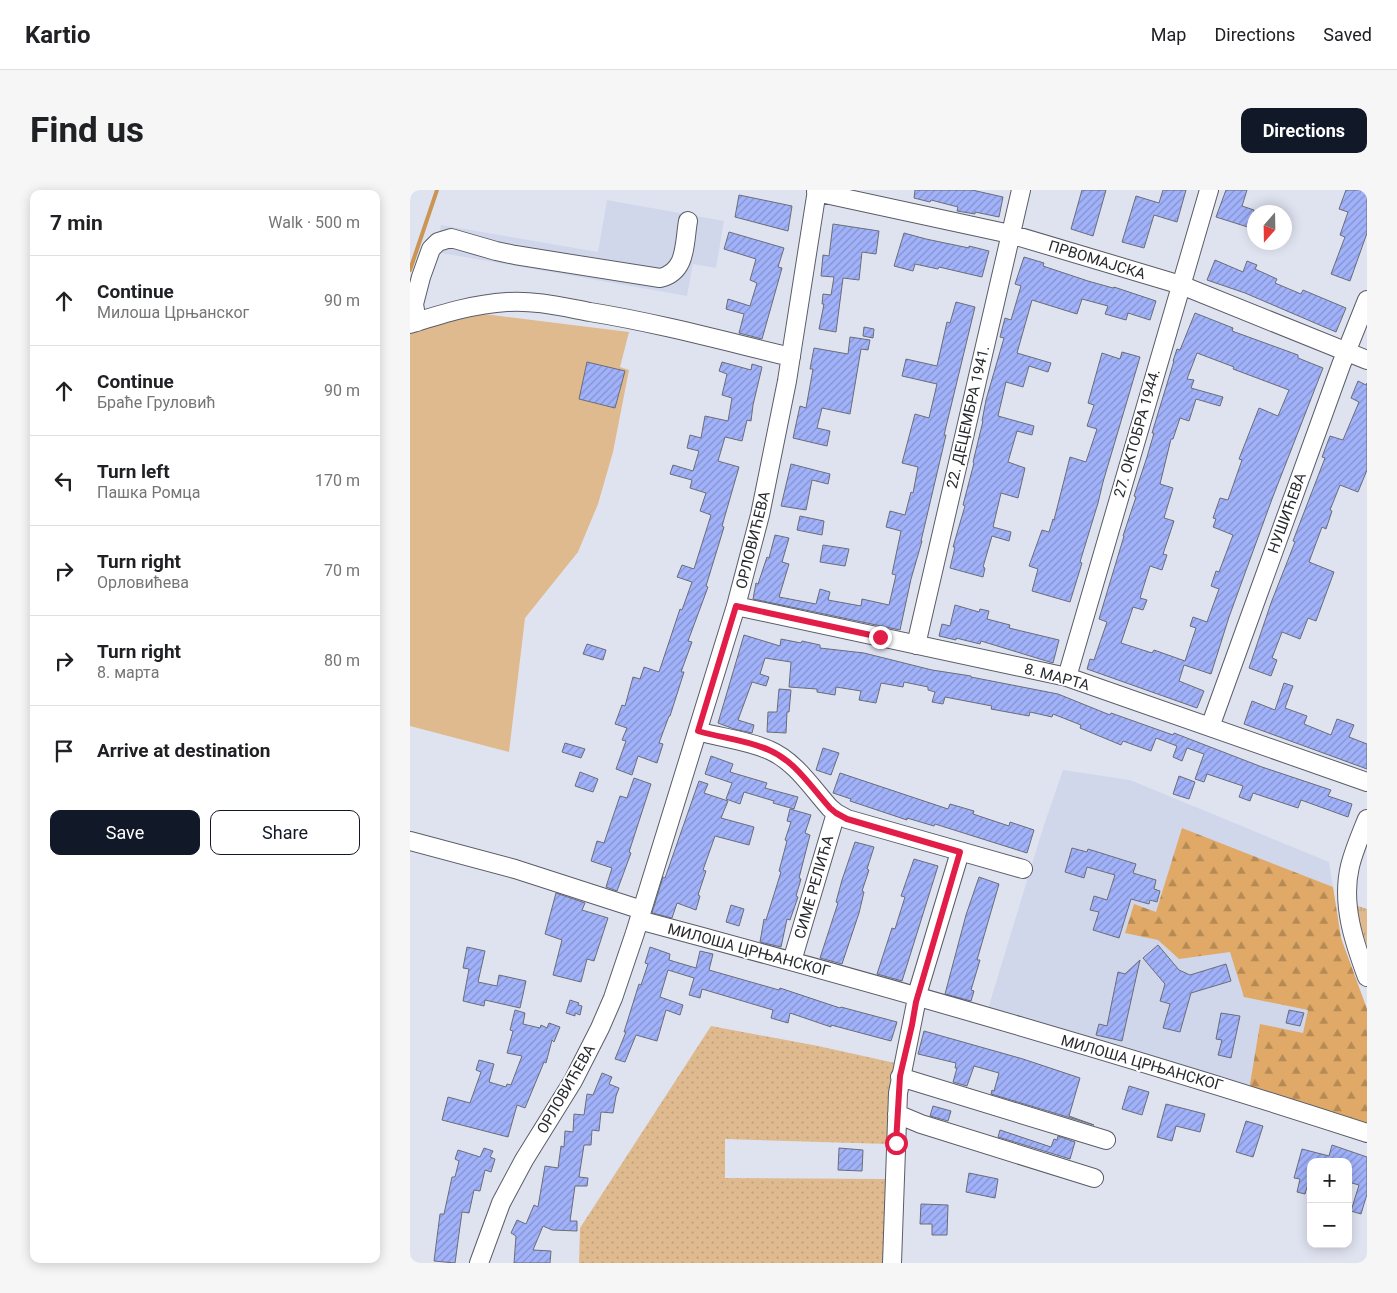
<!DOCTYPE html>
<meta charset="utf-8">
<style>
body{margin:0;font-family:Roboto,sans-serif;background:#f6f6f6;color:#202124}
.controls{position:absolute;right:15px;bottom:15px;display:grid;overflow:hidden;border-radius:10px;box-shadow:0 2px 12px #0003}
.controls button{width:45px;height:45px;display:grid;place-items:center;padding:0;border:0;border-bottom:1px solid #e0e0e0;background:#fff;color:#202124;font:25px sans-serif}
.compass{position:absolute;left:837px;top:15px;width:45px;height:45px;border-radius:50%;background:#fff;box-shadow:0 2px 12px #0003;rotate:200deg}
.stop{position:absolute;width:15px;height:15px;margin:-11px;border:4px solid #e11d48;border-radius:50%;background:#fff}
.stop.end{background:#e11d48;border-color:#fff;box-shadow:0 1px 5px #0008}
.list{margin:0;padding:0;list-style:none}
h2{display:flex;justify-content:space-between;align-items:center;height:65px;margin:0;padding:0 20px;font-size:21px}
h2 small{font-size:16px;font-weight:400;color:#757577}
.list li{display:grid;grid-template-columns:32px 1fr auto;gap:15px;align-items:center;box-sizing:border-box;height:90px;padding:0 20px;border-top:1px solid #e0e0e0}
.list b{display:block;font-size:19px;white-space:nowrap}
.list p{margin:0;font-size:16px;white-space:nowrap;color:#757577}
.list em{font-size:16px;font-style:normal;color:#757577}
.actions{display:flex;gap:10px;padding:15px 20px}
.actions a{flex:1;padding:11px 0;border:1px solid #111827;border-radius:10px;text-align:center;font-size:18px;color:#111827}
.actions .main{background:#111827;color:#fff}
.icon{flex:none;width:28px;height:28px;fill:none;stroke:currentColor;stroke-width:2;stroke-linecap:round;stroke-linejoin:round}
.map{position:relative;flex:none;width:957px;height:1073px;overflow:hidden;border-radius:10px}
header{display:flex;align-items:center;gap:30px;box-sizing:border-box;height:70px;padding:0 25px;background:#fff;border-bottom:1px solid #e0e0e0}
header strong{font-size:24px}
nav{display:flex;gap:28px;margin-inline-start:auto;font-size:18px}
.intro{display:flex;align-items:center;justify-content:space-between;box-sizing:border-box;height:120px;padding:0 30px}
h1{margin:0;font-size:35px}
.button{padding:12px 22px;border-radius:10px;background:#111827;color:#fff;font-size:18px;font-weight:700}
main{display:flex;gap:30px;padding:0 30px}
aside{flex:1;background:#fff;border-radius:10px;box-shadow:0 2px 12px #0003}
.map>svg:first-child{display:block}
.built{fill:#d1d7ea}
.grass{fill:url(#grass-tufts)}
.forest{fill:url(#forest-firs)}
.park{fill:url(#park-dots)}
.pitch{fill:#dfba8e}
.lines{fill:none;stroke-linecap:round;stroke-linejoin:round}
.stream{stroke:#cb9654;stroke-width:4}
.building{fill:url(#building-hatch);stroke:#6a6d78;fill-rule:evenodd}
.minor-casing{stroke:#5a5c67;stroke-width:20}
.minor{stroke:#fff;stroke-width:18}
.route{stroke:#e11d48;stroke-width:6}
.labels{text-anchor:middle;stroke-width:4;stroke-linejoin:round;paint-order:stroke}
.street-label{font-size:15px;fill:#292a2f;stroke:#fff}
</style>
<header>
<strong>Kartio</strong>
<nav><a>Map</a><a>Directions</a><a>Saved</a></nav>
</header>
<div class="intro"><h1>Find us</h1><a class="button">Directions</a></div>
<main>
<aside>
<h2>7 min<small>Walk · 500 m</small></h2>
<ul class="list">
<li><svg class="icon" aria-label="ahead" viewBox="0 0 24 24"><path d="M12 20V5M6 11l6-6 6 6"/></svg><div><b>Continue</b><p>Милоша Црњанског</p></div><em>90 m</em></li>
<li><svg class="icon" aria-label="ahead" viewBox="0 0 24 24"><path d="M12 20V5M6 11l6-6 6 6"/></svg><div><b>Continue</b><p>Браће Груловић</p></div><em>90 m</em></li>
<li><svg class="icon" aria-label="left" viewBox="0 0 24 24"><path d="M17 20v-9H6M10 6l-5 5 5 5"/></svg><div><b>Turn left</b><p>Пашка Ромца</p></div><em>170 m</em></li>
<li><svg class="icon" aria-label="right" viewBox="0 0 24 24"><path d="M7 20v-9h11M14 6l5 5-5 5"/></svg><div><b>Turn right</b><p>Орловићева</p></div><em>70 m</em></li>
<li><svg class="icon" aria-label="right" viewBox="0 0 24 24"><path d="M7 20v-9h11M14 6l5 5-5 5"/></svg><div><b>Turn right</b><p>8. марта</p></div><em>80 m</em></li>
<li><svg class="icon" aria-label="arrive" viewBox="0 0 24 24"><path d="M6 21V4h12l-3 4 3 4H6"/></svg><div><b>Arrive at destination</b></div></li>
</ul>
<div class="actions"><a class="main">Save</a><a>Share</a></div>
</aside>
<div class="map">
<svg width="957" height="1073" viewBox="0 0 957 1073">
<defs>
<pattern id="grass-tufts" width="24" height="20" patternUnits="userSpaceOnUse" patternTransform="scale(1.25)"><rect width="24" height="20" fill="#dfba8e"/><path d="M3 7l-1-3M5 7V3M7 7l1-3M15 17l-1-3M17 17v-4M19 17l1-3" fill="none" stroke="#bfa07b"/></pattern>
<pattern id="forest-firs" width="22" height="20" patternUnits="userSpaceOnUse" patternTransform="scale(1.25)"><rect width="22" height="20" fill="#e0a967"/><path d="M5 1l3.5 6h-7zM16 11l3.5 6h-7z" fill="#b68a55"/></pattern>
<pattern id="park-dots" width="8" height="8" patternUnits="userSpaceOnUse" patternTransform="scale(1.25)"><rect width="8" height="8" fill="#dfba8e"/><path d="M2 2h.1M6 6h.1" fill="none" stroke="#bfa07b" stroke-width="1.8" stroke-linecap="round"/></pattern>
<pattern id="building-hatch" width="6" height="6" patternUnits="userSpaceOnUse" patternTransform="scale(1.25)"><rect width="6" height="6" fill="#a1b2fa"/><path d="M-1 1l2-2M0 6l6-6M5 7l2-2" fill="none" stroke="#8391cb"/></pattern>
</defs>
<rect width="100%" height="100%" fill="#dfe3f0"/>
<path class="built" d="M197,10L314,31L306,78L283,74L277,106L26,62L31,35L188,62Z
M653,580L720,590L919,672L931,748L957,819V937L578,819L633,638Z"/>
<path class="grass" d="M945,715L957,719V755L947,728Z"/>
<path class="forest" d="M772,638L923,697L931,748L957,819V937L839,900L850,834L893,843L898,820L834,807L820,762L769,769L748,750L715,743L724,714L746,722Z"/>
<path class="park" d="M301,836L408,856L485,873L479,954L315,949V988L475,989L479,1073H169L170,1038Z"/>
<path class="pitch" d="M73,124L219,142L210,177L219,180L203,262L188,314L168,362L115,428L99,562L0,536V144L39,130Z"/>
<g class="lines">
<path class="stream" d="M0,80L27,0"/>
</g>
<path class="building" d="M505,0H562L593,7L589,27L565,22V24L547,21L548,17L521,10L520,12L504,8Z
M672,0H696L683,46L661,39Z
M753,0H776L767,32L744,25L734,58L712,52L726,6L749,13Z
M816,0H837L832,16L844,20V39L806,27Z
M936,0H957V43L940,91L921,84L935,47L930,45L938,22L929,19Z
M329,5L382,16L378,41L325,27Z
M423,34L469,41L466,64L452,62L449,90L433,88L426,142L409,139L414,114H412L413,104L421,105L424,87L411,86L413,65L419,66Z
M319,42L374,58L368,77L372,78L352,149L329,143L334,124L316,119L318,109L340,116L347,93L340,90L346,69L314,59Z
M494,43L516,49L559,58V56L579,61L572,87L529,77L528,79L505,74L503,81L484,76Z
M614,67L634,73L633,76L678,91L703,98L704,97L746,111L740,130L718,123L716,130L695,124L698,116L672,109L667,124L622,110L607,163L641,173L638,182L619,176L613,197L596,192L588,226L624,236L622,245L607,241L598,272L615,278L612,291L608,308L591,303L583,337L601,342L599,351L582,346L573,377L575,378L573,387L540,378L545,357H543L555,316L553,315L564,273L563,272L573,231H572L576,210L594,148L590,147L595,128L601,130L611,96L605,94Z
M805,70L833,82L837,71L847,75L845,79L867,89L865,93L891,104L893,100L936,118L926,142L835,103L797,90Z
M546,112L565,117L534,245H536L511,351H512L501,389L490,440L343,409L346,393L348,394L357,367L359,368L365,345L379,348L372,372L379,374L369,407L406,414L410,399L420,402L418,410L451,416L452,409L479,415L486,385L482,384L491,341L476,337L480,321L495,325L501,302L503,303L508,277L492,273L505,224L519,228L527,194L492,186L496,169L527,176L537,132L540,133Z
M785,123L823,138L822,141L888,165V168L913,178L862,309L819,427L801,484L774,475L769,491L794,501L787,518L677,479L680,469L684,470L697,432L689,429L714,346H713L726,307L724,306L737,267L744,243H742L764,171H763L767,159L770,160ZM787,163L824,177L823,179L879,200L868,226L849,218L829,269L832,270L818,310L810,308L803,328L806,329L803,337L823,345L809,382L806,381L801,396L809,399L797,432L783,427L780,436L786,438L775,471L744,460L742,463L711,453L723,417L733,420L737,410L730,408L740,376L752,380L757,365L753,364L764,331L754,328L763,298L750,294L761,249H763L770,228L779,231L786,209L810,216L813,207L781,198L784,190L777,189Z
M454,137L464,139L463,148L453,146Z
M440,147L460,150L458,160L451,159L440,224L412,218L407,238L420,241L417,256L383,248L390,216L396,218L403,179H400L404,158L438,164Z
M712,162L730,167L693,292L688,313L670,372L672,373L660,412L622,401L628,379L619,376L632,340L639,342L643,329L644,330L660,267L676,272L687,239L677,236L684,215L678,213L692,163L710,169Z
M177,172L215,181L205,218L169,209Z
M312,172L341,180L342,174L352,177L343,215L341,231L337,230L332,251L315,247L308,271L329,277L312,336L314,337L296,396L298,397L278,451L282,452L271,482H274L260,526H259L249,553L253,554L247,573L228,566L222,585L206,579L216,551L212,550L217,538L205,534L212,515L215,516L223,487L230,489L234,477L249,482L270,419L272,420L282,392L267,387L272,375L284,379L301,325L290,321L296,303L280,298L282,290L260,284L263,275L283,281L289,261L277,258L280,245L291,248L295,226L318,231L322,208L312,205L317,184L309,181Z
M948,191L956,195L957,193V280L948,302L930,295L920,320L922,321L916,339L912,337L899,372L924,382L906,431L898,428L890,449L872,442L862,468L867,470L861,486L839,478L861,413L885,352L883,351L915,268L912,267L920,246L933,250L949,212L941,208Z
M381,274L420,284L418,294L402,290L396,320L371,316Z
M390,326L414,331L412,345L387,340Z
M413,355L439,359L435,376L410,372Z
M545,415L569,422L570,419L579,421L577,429L600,435L599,438L649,450L643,473L571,451L570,454L546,448V450L529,446L532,434L540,436Z
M334,445L370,456L371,449L391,453L392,451L410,455V458L454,463L522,480L561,486V487L648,504L700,525L701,523L763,545L764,543L852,577L921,600L918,606L942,614L938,627L891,610L888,618L843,603L840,611L829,607L833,596L797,584L794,592L785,589L794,564L777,558L772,571L763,567L767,556L746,548L741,561L713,551L711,555L670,538L671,535L643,524L642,527L620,522L619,526L581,519L582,516L535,507L533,514L522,512L525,502L518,500V497L494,492L493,497L471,493L466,513L449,510L451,501L426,497L425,505L407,502V499L379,497L381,472L355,468L350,484L359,487L356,496L342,492L328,530L344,535L342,543L324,539L308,533Z
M177,454L196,460L193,470L173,464Z
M874,493L883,496L875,518L897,526L894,534L921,545L927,529L944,535L939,547L957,554V579L834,534L842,511L865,520Z
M369,499L381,500L379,522H377L376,543L357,542L358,522H367Z
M155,553L175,559L171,568L152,562Z
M413,558L429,563L421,585L406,580Z
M301,566L323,574L320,582L357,593L355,598L388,607L384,619L363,613L364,611L334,602L330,614L316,609L322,593L295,584Z
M170,582L188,589L183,602L165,596Z
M430,583L538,619L540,614L564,621L563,624L599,636L600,632L624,640L617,663L525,634L524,636L497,628V630L440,611L441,609L423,603Z
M769,586L785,592L779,609L763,604Z
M224,588L241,594L219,662L221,663L207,701L196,697L202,678L181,671L187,651L194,653L210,606L217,608Z
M289,591L298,594L294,603L318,611L311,628L344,637L339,655L305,646L293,680L296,681L288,705L290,706L286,720L267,713L262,728L242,723L253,687L255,688Z
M380,619L401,625L395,643L400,645L389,688L391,689L386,706L388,707L380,730L377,729L371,757L350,752L354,729L356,730L371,682L369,681L377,651L375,650L381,632L377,631Z
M445,652L464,657L457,679L459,680L452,701L454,702L449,723L432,774L410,768L428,713L426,712L432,690Z
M662,658L677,662L678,659L726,674L723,683L746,690L744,699L750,701L747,712L740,710L739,714L721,709L709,748L683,740L689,722L680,720L684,706L697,710L705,685L677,677L674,688L655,682Z
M504,669L528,676L492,791L467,784L482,738L485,739L495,707L491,706Z
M569,687L589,694L567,770H570L561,800L564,801L561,811L535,804L556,725Z
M146,703L175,713L172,720L198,728L184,771L177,769L171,792L143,785L152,750L135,744Z
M321,715L334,719L329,736L316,732Z
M748,755L769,780L780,785L816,774L821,791L781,803L770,842L753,838L760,814L750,811L755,794L733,768Z
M57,757L75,761L68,792L87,796L89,785L116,791L110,818L75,810L74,816L53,811L59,779L53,778Z
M240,757L260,764L259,770L286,778L290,761L303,764L299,780L369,800L370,798L430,818L431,817L487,832L481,851L421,835V837L380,823L378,833L361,828L363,820L292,799L290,808L279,805L284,788L258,780L250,807L273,815L270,825L256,820L247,851L226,845L215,872L205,869L216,842H214L229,794L231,795L238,774L235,773Z
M730,770L712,851L686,845L689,834L697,836L708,782L715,784Z
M160,810L169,813L168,815L172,816L170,825L165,823V826L156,823Z
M105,820L115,823L113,834L130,838L131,835L137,838L139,833L150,837L144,852L142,850L136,873L134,872L115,918L107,915L98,947L32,930L38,907L60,913L71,882L66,880L69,870L84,874L79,892L96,897L97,894L101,895L112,866L97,863L103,841L100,840Z
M879,820L894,823L890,836L876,833Z
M811,823L830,826L821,868L808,865L812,850L806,849Z
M514,841L613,869L670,888L659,926L684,935L581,904L582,900L584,901L589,883L564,876L557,896L543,892L547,878H545L546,873L508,864Z
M192,883L202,887L199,894L209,898L206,906L203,923L191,922L189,941L182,940L181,955H174L169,987L178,988L177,996H165L160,1031H167V1041L142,1040L133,1036L123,1060L141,1061L140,1073H104L106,1046L101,1043L107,1030L116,1034L124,1015L128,1017L135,976L148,978L151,956L154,957L155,941L163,942L164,924L174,925L177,904L183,905Z
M719,896L739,902L732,925L712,919Z
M756,914L795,924L790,942L766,936L762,951L747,947Z
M523,916L541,921L538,931L520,926Z
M836,931L853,936L843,967L826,962Z
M590,940L641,957L644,949L647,950L648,946L665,952L660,969L588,947Z
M922,955L957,967V1004L951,1024L941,1021L949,995L938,992V972H901V983L895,1004L887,1002L890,989L884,988L892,959L919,966Z
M74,958L83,961L80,967L85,969L81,982L75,980L70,1001L64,1000L59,1023L52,1022L45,1073L24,1071L30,1024H34L42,987H45L49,971L45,969L48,960L70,967Z
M429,958L453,960L452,981L428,980Z
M559,983L588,989L585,1008L556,1002Z
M511,1014L538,1015L537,1045H522V1034H510Z"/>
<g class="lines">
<defs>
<path id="minor" d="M406,2L600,44L771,95L957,170
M7,132L4,114L11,87L21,59L28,52L41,48L86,61L105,65L250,88C277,82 274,54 278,31
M0,134C32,124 63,114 97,112C125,110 153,117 180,122C248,133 314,151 381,167
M326,416L657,487L957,592
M506,455L611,0
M657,487L799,0
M800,537L931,175L957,110
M288,541C311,548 337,550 359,560C385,571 402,598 420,618L426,623L437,629L613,679
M957,629C951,644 944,660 940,676C931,714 944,752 957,787
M0,651L105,679L232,720
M229,730C473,795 717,865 957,943
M382,771L426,623
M490,887L696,950
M487,924L511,934L684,988
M69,1073L91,1013L114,970L163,891L190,838L203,808L225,743L326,416L350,325L377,191L407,0
M482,1073L488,903L509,798L550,662"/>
</defs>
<use href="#minor" class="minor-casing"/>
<use href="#minor" class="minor"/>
</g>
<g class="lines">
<path class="route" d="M470,447L326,416L288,541C311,548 337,550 359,560C385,571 401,597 420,618L426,623L437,629L550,662L506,812L502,835L490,886L486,953"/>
</g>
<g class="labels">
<g class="street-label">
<text transform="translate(687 70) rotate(17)" y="5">ПРВОМАЈСКА</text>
<text transform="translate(558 227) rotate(-77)" y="5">22. ДЕЦЕМБРА 1941.</text>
<text transform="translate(727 243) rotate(-74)" y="5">27. ОКТОБРА 1944.</text>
<text transform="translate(877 323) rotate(-70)" y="5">НУШИЋЕВА</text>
<text transform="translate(343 350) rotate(-76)" y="5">ОРЛОВИЋЕВА</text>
<text transform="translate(647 487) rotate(15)" y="5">8. МАРТА</text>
<text transform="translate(404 697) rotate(-74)" y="5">СИМЕ РЕЛИЋА</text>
<text transform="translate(339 760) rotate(15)" y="5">МИЛОША ЦРЊАНСКОГ</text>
<text transform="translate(732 873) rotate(16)" y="5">МИЛОША ЦРЊАНСКОГ</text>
<text transform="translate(156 899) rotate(-60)" y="5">ОРЛОВИЋЕВА</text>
</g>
</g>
</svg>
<div class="controls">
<button>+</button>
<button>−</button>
</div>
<svg class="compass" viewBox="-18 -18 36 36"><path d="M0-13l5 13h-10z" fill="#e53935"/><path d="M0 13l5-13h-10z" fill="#757577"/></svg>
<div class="stop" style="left:486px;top:953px"></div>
<div class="stop end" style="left:470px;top:447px"></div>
</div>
</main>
